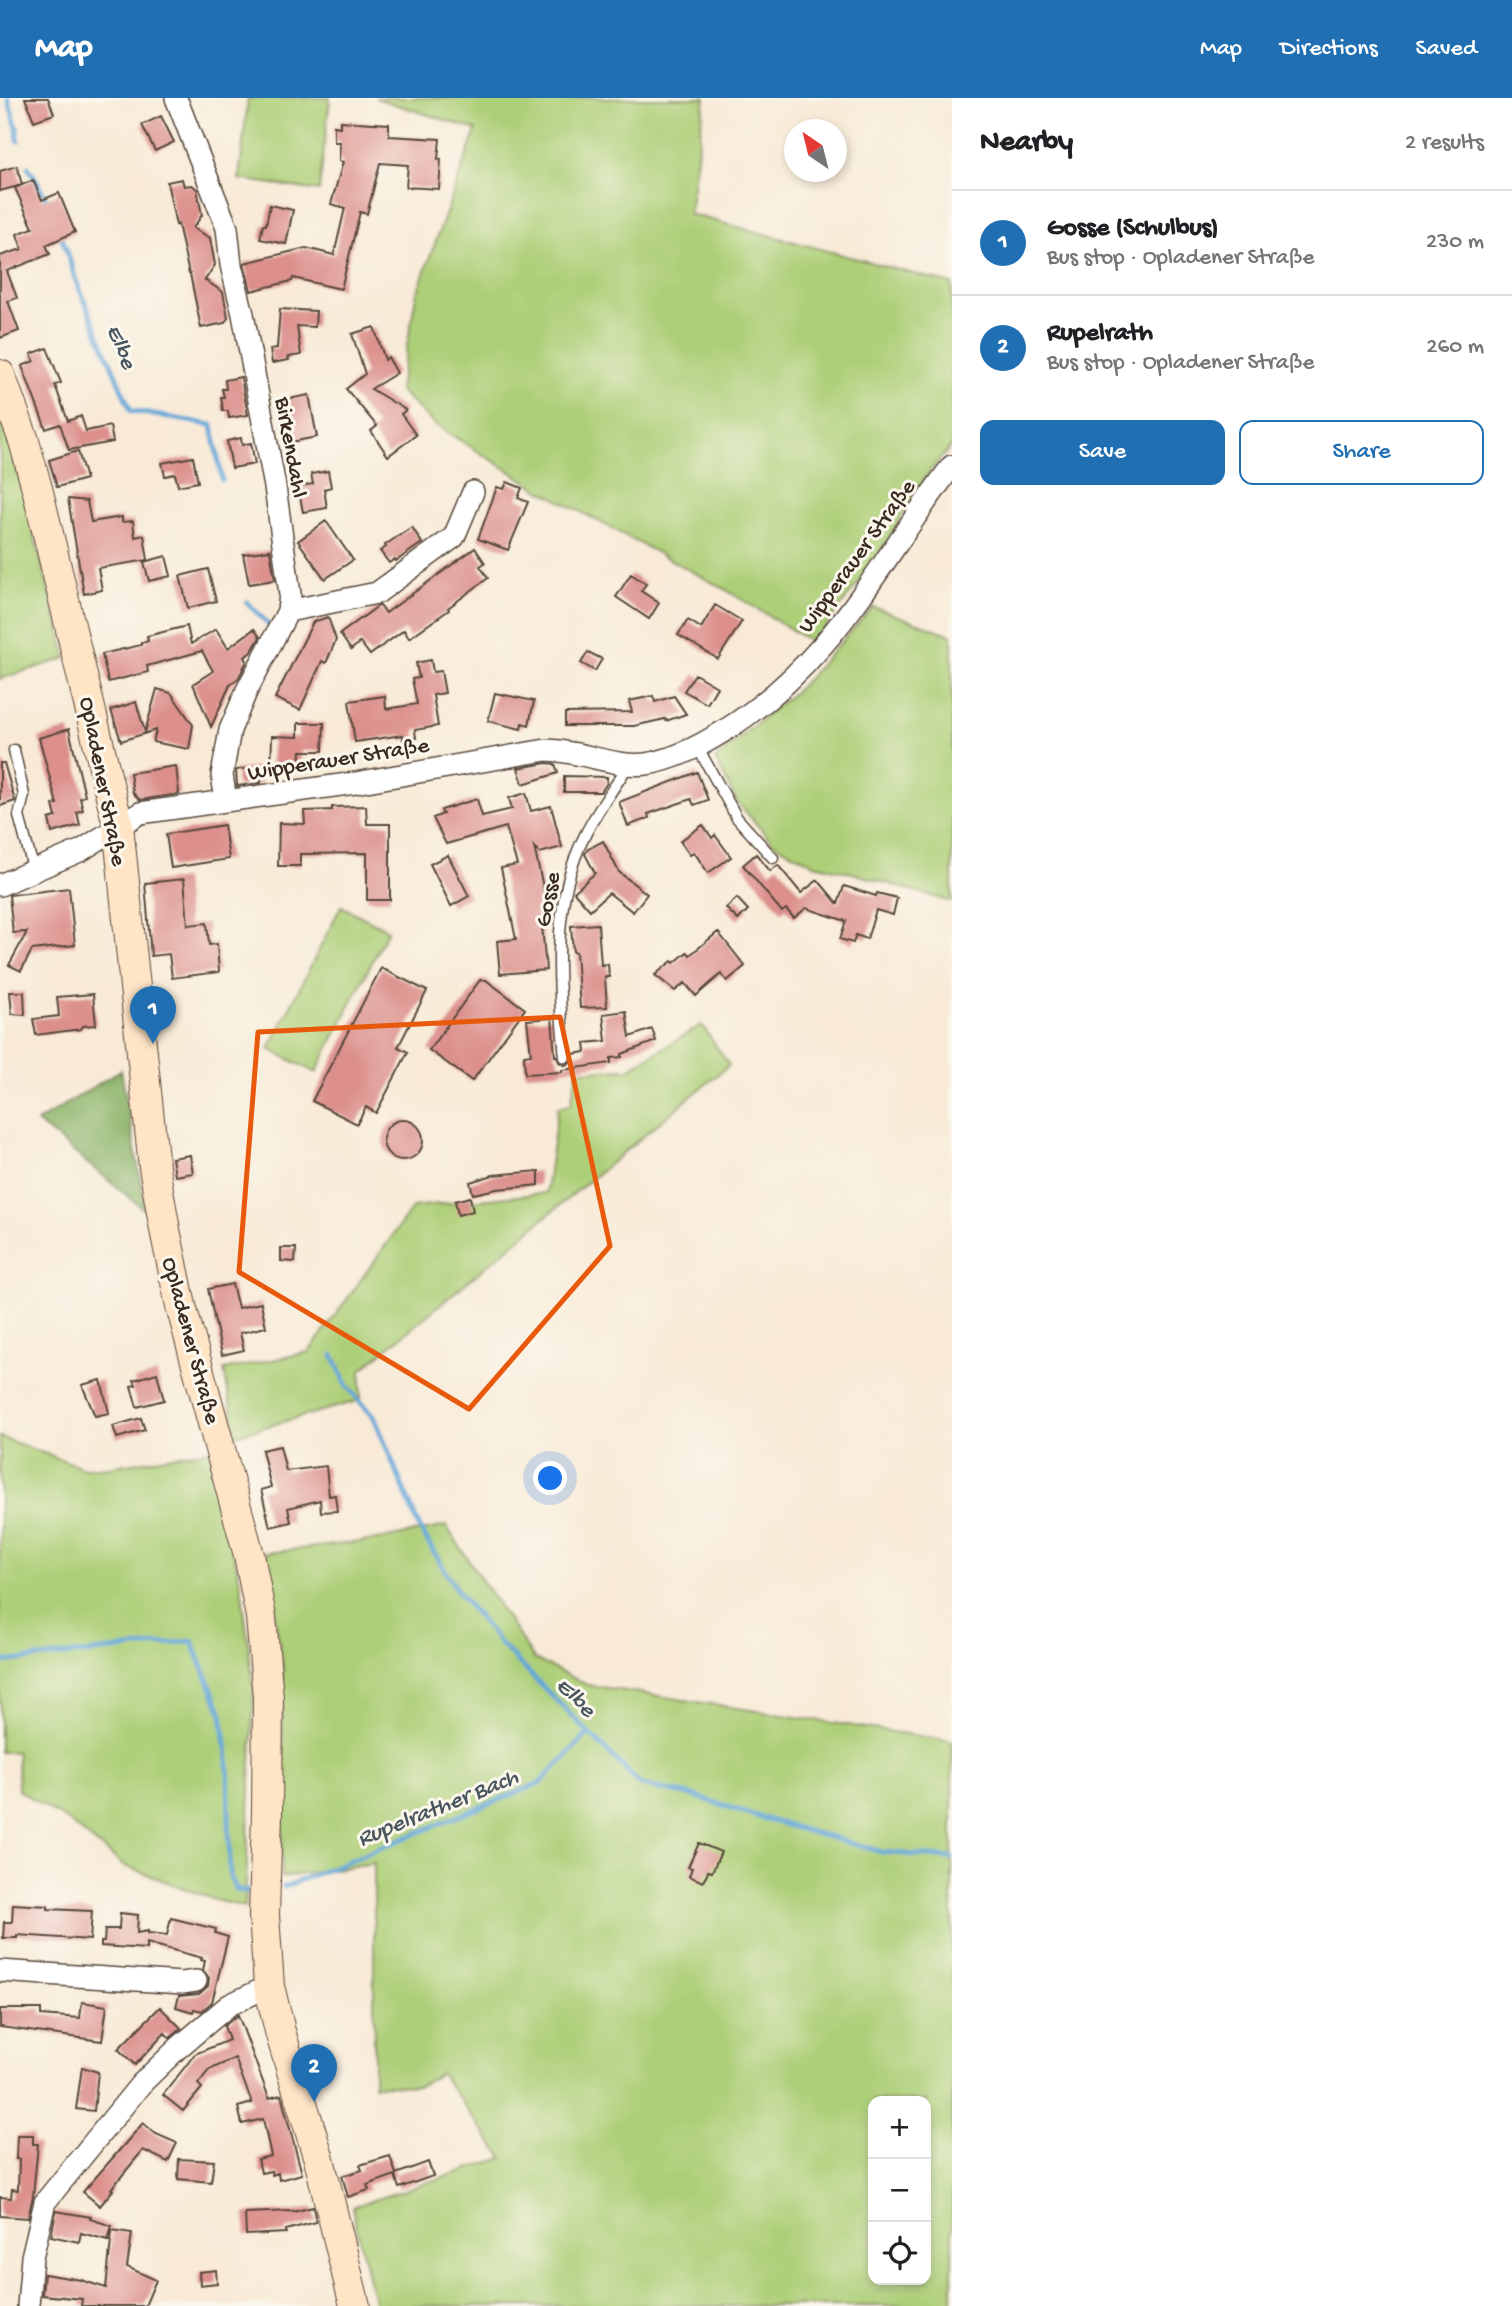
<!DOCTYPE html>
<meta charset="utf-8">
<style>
body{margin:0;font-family:"Gochi Hand",sans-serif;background:#f2f2f2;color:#202124}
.controls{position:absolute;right:21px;bottom:21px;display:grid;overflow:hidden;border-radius:14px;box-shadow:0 4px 10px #0003}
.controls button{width:63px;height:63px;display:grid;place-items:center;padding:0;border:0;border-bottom:2px solid #e0e0e0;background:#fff;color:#202124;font:35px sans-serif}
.compass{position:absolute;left:784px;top:21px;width:63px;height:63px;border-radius:50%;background:#fff;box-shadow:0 4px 10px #0003;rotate:325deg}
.you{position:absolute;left:551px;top:1381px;width:24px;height:24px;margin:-18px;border:5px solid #fff;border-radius:50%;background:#1a73e8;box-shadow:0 0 0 10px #1a73e833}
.badge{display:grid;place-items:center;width:46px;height:46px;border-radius:50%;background:#1f6fb2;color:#fff;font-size:23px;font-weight:700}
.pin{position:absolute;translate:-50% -58px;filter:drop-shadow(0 2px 4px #0008)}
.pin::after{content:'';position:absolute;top:37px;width:24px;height:21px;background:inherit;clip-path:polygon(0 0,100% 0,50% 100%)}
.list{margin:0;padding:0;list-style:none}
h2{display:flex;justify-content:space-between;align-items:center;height:91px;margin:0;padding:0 28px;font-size:30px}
h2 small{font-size:23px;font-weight:400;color:#757577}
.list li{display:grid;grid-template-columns:46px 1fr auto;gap:21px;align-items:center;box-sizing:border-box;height:105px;padding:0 28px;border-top:2px solid #e0e0e0}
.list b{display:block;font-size:26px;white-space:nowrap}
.list p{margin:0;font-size:23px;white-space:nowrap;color:#757577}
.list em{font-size:23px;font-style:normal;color:#757577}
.actions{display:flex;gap:14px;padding:21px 28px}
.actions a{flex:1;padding:16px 0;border:2px solid #1f6fb2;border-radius:14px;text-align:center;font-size:24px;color:#1f6fb2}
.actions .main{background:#1f6fb2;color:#fff}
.icon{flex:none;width:38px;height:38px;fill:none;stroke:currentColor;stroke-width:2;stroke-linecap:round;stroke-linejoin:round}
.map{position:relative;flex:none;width:952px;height:2208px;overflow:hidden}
header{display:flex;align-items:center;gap:42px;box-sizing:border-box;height:98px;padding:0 35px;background:#1f6fb2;color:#fff}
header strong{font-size:33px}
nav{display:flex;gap:38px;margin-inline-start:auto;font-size:24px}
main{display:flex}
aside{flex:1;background:#fff}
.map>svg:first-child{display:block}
.green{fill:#adcf78;stroke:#747c4b;stroke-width:2;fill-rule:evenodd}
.forest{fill:#8ab268;stroke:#626e43;stroke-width:2}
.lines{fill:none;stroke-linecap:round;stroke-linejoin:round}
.stream{stroke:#63a6d8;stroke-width:5}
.building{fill:#dc8f8b}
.lane-casing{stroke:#57473a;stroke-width:13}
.street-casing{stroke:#57473a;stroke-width:24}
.secondary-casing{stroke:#57473a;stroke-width:32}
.lane{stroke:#fff;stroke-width:10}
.street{stroke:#fff;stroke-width:21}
.secondary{stroke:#ffe4c6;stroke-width:30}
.marked{fill:none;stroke:#e8590c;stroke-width:5;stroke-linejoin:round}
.labels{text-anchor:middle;stroke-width:6;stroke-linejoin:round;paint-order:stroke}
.street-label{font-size:23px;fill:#3b2a1e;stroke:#fbf7ec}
.water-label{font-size:24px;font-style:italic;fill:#49555f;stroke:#fbf7ec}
</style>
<header>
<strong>Map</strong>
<nav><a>Map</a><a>Directions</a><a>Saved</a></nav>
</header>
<main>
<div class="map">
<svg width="952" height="2208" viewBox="0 0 952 2208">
<rect width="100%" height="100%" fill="#fbf7ec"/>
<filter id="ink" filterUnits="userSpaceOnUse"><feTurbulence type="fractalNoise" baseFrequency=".0143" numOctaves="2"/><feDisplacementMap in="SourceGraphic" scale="14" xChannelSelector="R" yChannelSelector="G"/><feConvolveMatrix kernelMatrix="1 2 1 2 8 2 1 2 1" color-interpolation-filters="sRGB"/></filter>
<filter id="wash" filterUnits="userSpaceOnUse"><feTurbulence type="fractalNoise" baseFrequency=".00686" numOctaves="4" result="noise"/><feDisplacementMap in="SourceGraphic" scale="28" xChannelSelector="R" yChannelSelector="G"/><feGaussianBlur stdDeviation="1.57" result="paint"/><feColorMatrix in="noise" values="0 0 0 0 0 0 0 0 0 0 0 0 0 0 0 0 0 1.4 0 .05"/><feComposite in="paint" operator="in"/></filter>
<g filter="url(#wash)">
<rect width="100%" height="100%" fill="#f8ead7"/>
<path class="green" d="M248,0H330L319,93L239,81Z
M375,0H705L689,116L952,186V347L924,381L875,463L822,533L810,543L723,490L540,392L434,326L399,292L416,198L476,32Z
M0,317L6,332L67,560L0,581Z
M873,509L952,537V804L849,774L814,766L773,745L737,704L715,661L800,589Z
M341,808L388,832L316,975L269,951Z
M702,927L729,967L361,1272V1302L236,1337L224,1272L309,1254L413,1109L546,1095L558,1009L571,1006L577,973L628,971Z
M0,1339L84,1370L109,1369L209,1352L241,1487L254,1592L245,1809L215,1802L125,1768L65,1721L18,1692L17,1654H0Z
M446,1428L534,1561L587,1587L952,1643V2208H375L352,2109L503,2060L440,1975L420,1988L374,1987V1765L282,1779L283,1570L265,1455L377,1442ZM873,2003H926V2182H873Z"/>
<path class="forest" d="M121,972L146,1113L37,1024Z"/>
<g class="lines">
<path class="stream" d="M8,0L17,30L18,43
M28,69L39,86L48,106
M60,135L68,156L75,180L131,313L212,327L222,382
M247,504L269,527
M333,1257L347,1288L375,1321L420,1431L458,1494L501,1547L641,1687L694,1698L772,1723L882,1754L952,1760
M0,1546L2,1564L192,1543L222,1616L228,1661L230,1779L237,1792L250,1794
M284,1789L540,1685L589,1635"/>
</g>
<g id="blocks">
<path class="building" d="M25,0H48L54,16L34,23Z
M161,18L174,44L155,53L142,27Z
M340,23L389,26V38L440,41L438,61H441L439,91L406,89L408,67L380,65L367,116L360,114L341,191L293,180L292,183L251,193L244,165L306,150L334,157L345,110L331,106L343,64L339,63L340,44H334V28L340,29Z
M17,68L22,87L0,93V73Z
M182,81L184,88L192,87L197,91L202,117L193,130L210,140L215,167L205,182L223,194L228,220L224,225L201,230L190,176H189L178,126L176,127L167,84Z
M33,82L42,102L59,95L75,134L46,147L50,156L7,173L17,200L8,203L19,233L0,240V158L22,151L17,136L33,130L15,90Z
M270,107L293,112L286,146L260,141L263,127H266Z
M280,211L316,213L315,229L297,228L301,257L288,259L289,262L272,265L270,251L277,250Z
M374,229L385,262L388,259L397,275L371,291L406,312L401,316L416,337L388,358L371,333L377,328L346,291L365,276L352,236Z
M47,250L61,285L55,287L68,323L81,318L86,333L110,328L113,344L69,352L60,326L46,331L22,268L34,263L31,256Z
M241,279L248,317L229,320L228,313H223L221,299H224L222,291H226L225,282Z
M309,297L317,339L291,344L283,302Z
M241,340L242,347L251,345L255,366L232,370L227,343Z
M78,353L86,381L57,389L49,362Z
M193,359L198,384L178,388L175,376L165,378L162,365Z
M328,373L331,389L324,391L327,410L303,414L298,389L313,386L311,376Z
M507,384L522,390L518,400L528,404L508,452L478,441L497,389L504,391Z
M68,401L87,403L91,424L122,419V424L133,423L135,439L144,437L148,462L98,470L102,492L84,496Z
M326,423L353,462L325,481L298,443Z
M412,429L422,445L396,463L395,461L389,465L380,453L386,449L385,447Z
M475,450L485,465L480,468L488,480L448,510L449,512L409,540L404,532L370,557L360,544L351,552L340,536L378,508H380L386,515Z
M270,452L275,482L249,486L243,456Z
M166,458L171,478L149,483L144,464Z
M208,471L216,503L188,510L180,478Z
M631,476L646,486L641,493L659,505L649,521L616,499Z
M715,507L742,523L718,561L678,537L688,522L701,530Z
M328,519L336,542L326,565L322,563L300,612L275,600L313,524Z
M187,528L191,546L216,531L228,550L254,531L260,539L252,553L245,559L247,563L238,581L230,587L211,629L193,586L213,573L202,553L147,568L148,574L108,584L102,556L141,547V545L148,543L147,538Z
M588,554L602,561L595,573L581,565Z
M431,562L433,574L441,573L445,595L433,597L438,628L415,632L416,640L403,642V637L355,644L349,603L385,598L386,611L417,606L412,581L419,580L416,565Z
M695,576L717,589L707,606L684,593Z
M157,591L171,595L193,627L189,651L153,644L156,632L121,643L111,612L136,604L145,634Z
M495,595L534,603L529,627L522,625L521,631L488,623Z
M653,598L655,604L674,598L686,616L666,623L665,621L634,628H565V615L632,614L629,603Z
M298,625H324L323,653H301L300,673H271L272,638L298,639Z
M69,631L85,698L80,700L83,712L77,714L80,727L52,735L49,721L56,719L53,707L57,706L39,640Z
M0,665H4L15,703L0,708Z
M547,665L555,666L558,675L523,686L518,670Z
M176,668L179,696L140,702L133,695L130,675Z
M259,669L261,685L237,688L236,672Z
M697,674L708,702L694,707L691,701L648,716L649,720L628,728L619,704Z
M564,678L607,679V685L601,694H564Z
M526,695L531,713L551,708L562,749L540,755L534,749L551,825L542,827L546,872L500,876L497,843L516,841L501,770L517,767L506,729L446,746L433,720L443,716L441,712L477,701L482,718L512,711L509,700Z
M366,708L367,726H390V802H367V755L300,756V768H278L279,725L305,726L304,713L332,712V709Z
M224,727L229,761L171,770L166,736Z
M703,727L712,740L715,737L731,759L708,775L694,754L690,757L680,743Z
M603,743L619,774L647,796L633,814L609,795L590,812L574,794L595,775L585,756L588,751Z
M756,756L770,773L778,767L801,795L818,782L838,806L844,788L876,798L877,795L897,800L893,817L876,812L867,841L856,837L853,845L840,841L846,823L806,810L794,820L786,811L782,814L743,767Z
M448,757L469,798L451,808L430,766Z
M184,781L188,827L207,825L209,847L217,846L219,874L172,880L169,856L151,858L145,785Z
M69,790L75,847L32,852L21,873L9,867L27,834L13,835L9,797Z
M737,800L748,812L738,822L726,810Z
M598,826L601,867L608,866L609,879H605L607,909L580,910L576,854H573L571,828Z
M718,834L745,868L727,883L721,876L696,898L685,885L675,893L655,877L672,863L674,865L687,854L690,857Z
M381,870L427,893L398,949L408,954L376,1015L366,1009L357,1026L312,1003Z
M480,882H486L525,911L472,983L429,952Z
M10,894H24L25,917L12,916Z
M93,896L96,927L83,928L81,931L36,937L33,921L59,918L57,899Z
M626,913L630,939L652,931L656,943L622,956V959L611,960V965L562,972V974L525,976L524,957L531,956L527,922L552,920L555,958H557L559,964L565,967L572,963L573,956L586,954L585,945L606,943L603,916Z
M383 1042a20 20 0 1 1 40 0a20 20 0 1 1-40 0Z
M190,1057L193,1075L175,1078L172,1060Z
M539,1073V1087L497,1091L473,1096L470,1084L493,1077Z
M470,1099L473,1113L458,1117L455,1103Z
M281,1150H296L295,1164L281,1163Z
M232,1186L238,1210L261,1205L266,1229L240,1235L244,1252L222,1257L208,1191Z
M157,1275L164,1302L137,1309L131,1288L136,1287L134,1282Z
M101,1282L109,1315L95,1318L82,1287Z
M141,1320L145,1332L117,1340L113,1328Z
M280,1348L286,1373L326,1368L329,1398L335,1397L337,1413L321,1414L320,1402L288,1410L291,1424L270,1429L261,1392L271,1389L262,1352Z
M699,1745L721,1754L712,1774L708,1773L703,1784L689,1778L692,1770L688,1769Z
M13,1806L48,1808V1811L92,1813L90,1842L17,1837V1840H3L4,1824H12Z
M120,1815L138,1817L137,1835L148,1833V1835L167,1837L171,1820L216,1831L215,1835L228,1839L212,1904L202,1913L194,1911L193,1914L176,1909L179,1898L199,1896L208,1888L209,1880L203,1872L205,1863L201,1862L202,1860L147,1845V1851L101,1848V1844H104L105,1831H119Z
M82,1904L107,1908L102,1943L0,1929V1911H41V1917L80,1920Z
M160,1909L181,1930L170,1940L165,1935L135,1967L118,1951Z
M238,1917L269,2000L281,1997L302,2076L279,2082L278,2075L272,2077L271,2073L261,2075L258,2061L271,2058L263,2021L242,2026L238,2009L252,2005L235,1960L209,1972L198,1986L202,1990L183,2013L163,1997L195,1956L229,1942L224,1928Z
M82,1969L98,1974L94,2013L76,2011Z
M143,2025L156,2036L177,2045L168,2064L143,2052L111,2091L113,2092L100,2108L83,2094Z
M17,2037H33V2046H38L33,2098L28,2120L0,2118V2099L11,2100L12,2091L18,2092L19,2061H16Z
M390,2058L396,2076L428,2064L433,2078L399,2090L395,2077L367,2087L369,2092L348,2099L342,2078L362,2072L360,2067Z
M179,2061L214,2063L211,2084L178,2081Z
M313,2109L316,2124L286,2132V2135L246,2137L245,2115L293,2113V2114Z
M56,2113L91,2119L90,2121L112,2128L108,2142L81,2135L79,2144L51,2138Z
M112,2132L132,2135L127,2169L156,2182L145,2208H81L82,2201L42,2197L44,2176L81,2182L106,2190Z
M216,2172L217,2185L200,2187L199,2174Z"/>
</g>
</g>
<g filter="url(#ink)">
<use href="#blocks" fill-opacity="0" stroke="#57473a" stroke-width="2"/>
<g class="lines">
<defs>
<path id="lane" d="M698,650L737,720L773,760
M14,652L24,697L19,718L34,773
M565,959C558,885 550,804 586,735C598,711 615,689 629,666"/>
<path id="street" d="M176,0L227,130L231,167L243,216L275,389L290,496L288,513L247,592L230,632L222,677L226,703
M288,513L377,495L454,439L473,394
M0,787L82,752L140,715L355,685L546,652C578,652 616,670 646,666C674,662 700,648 724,633C834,564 877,466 952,368
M0,1873L182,1885L196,1883
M28,2208L32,2159L45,2104L141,1986L178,1950L229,1907L269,1888"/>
<path id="secondary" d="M0,277L24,343L38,394L118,727L154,1069L165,1132L181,1208L249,1457L261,1519L268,1600L267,1715L264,1818L269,1888L281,1937L319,2061L355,2208"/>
</defs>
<use href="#lane" class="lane-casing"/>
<use href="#street" class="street-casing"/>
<use href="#secondary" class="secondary-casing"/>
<use href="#lane" class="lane"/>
<use href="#street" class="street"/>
<use href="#secondary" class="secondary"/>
</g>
</g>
<path class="marked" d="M560,919L610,1148L469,1311L239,1174L258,934Z"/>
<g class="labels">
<g class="street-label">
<text transform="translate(293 349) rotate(80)" y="8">Birkendahl</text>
<text transform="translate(855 457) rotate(-54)" y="8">Wipperauer Straße</text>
<text transform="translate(338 659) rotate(-9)" y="8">Wipperauer Straße</text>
<text transform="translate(105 683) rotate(79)" y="8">Opladener Straße</text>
<text transform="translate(546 801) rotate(-79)" y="8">Gosse</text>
<text transform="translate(193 1242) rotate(75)" y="8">Opladener Straße</text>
</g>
<g class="water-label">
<text transform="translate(123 248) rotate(68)" y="8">Elbe</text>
<text transform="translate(577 1598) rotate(45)" y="8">Elbe</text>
<text transform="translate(437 1708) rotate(-22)" y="8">Rupelrather Bach</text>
</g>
</g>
</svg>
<div class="controls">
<button>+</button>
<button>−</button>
<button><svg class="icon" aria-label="locate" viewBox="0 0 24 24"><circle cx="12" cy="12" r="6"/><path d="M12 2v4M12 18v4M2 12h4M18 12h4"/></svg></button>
</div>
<svg class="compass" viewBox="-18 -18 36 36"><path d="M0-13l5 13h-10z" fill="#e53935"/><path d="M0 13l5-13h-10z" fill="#757577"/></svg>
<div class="you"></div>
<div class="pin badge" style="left:153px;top:946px">1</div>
<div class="pin badge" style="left:314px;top:2004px">2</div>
</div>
<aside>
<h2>Nearby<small>2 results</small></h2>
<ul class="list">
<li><span class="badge">1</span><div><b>Gosse (Schulbus)</b><p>Bus stop · Opladener Straße</p></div><em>230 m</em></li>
<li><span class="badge">2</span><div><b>Rupelrath</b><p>Bus stop · Opladener Straße</p></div><em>260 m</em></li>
</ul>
<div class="actions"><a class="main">Save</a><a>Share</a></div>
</aside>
</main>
